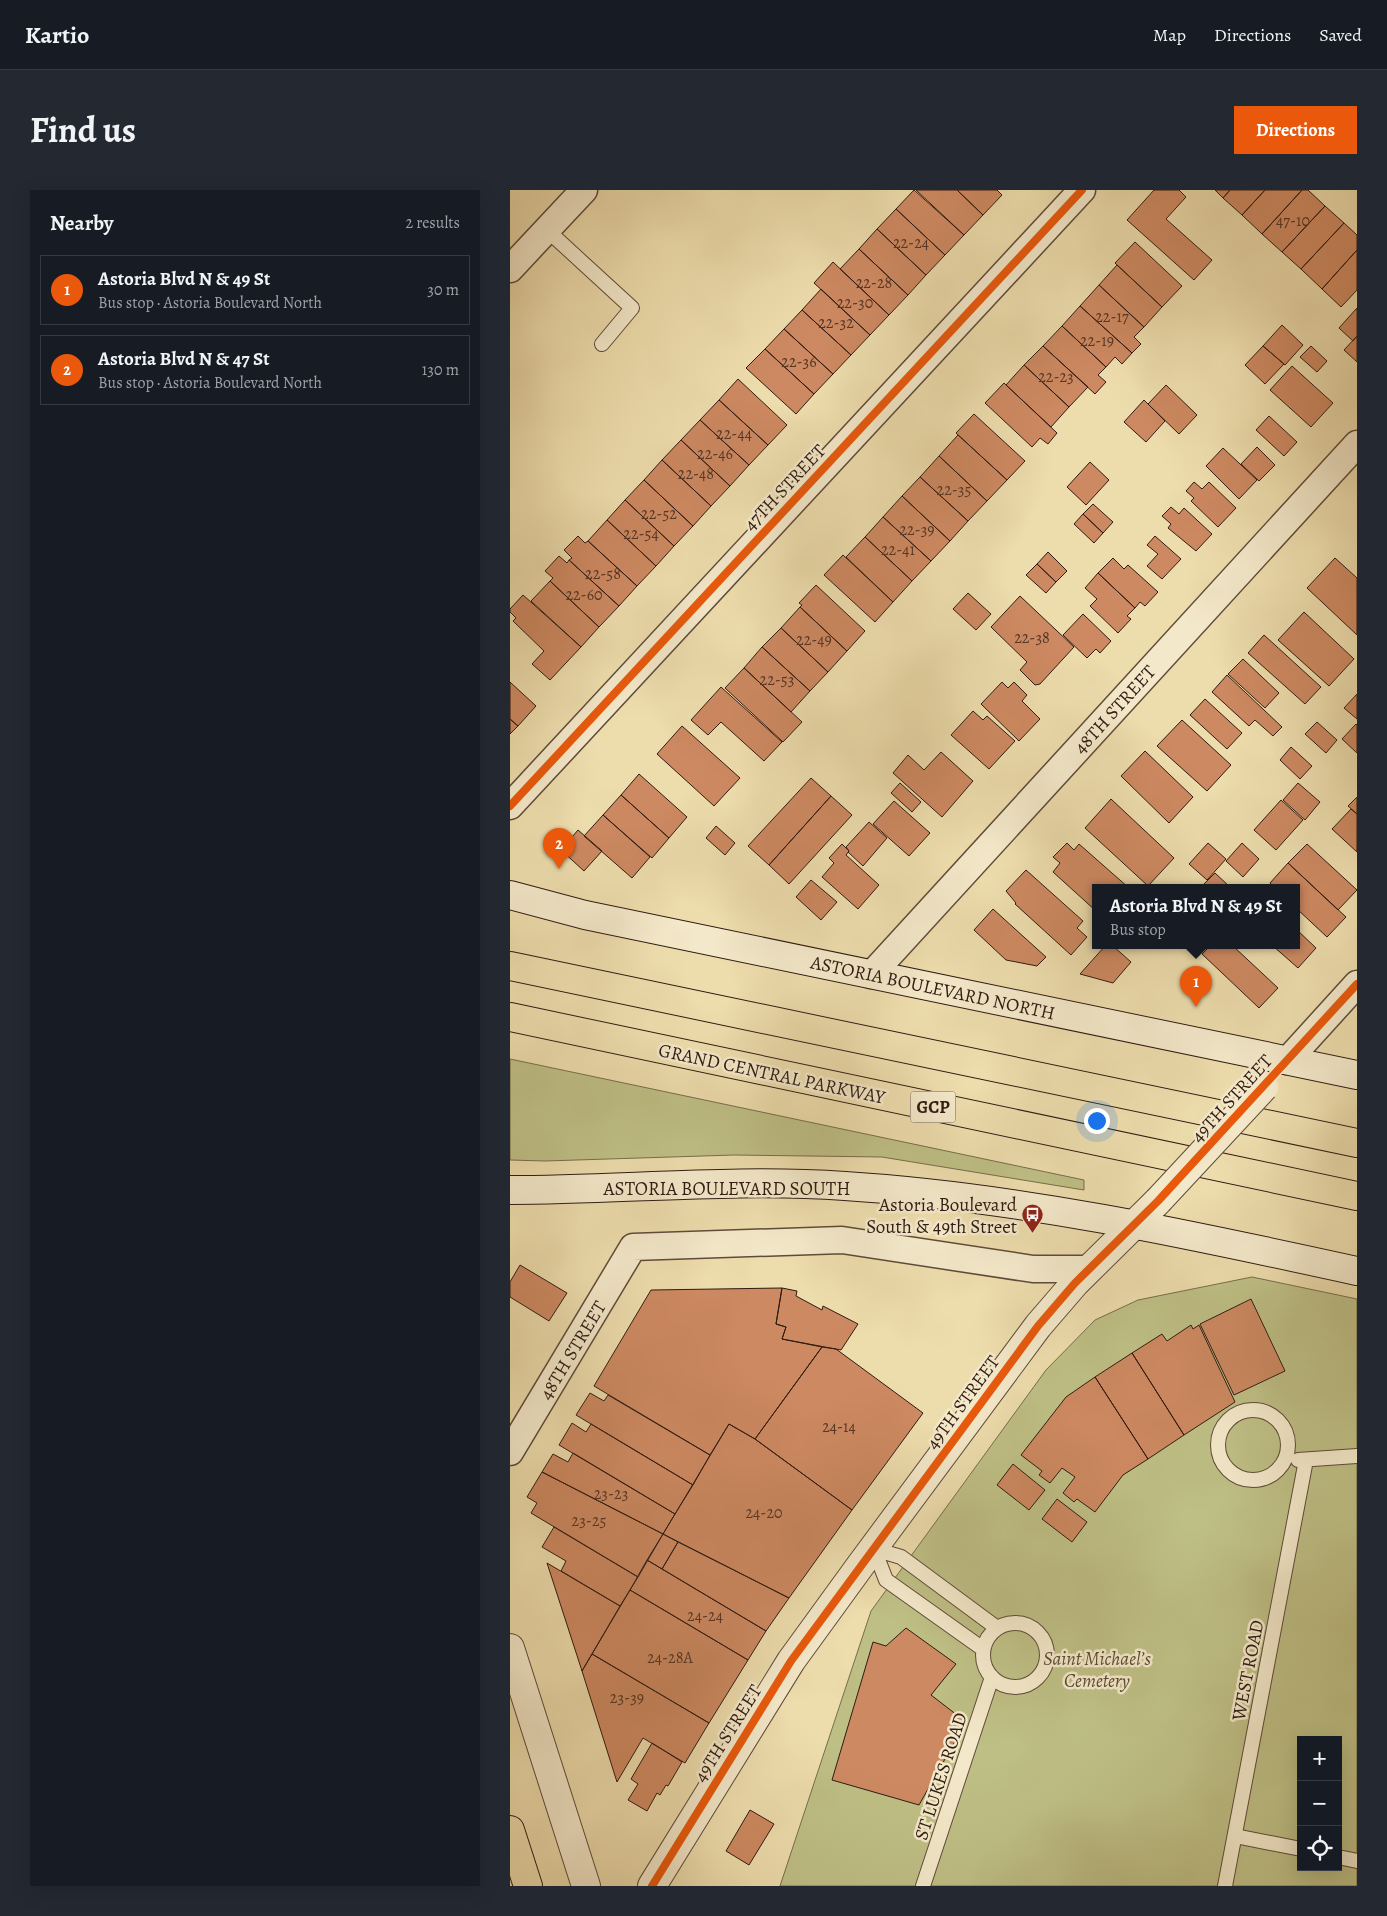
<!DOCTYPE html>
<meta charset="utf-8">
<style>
body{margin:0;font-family:Alegreya,serif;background:#242831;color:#f1f3f6}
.controls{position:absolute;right:15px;bottom:15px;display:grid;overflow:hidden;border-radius:0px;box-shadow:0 5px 20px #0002}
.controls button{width:45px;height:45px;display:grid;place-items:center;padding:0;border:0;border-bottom:1px solid #363941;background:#171b24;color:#f1f3f6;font:25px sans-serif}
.you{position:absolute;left:586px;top:930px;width:18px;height:18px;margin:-12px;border:4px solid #fff;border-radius:50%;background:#1a73e8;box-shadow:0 0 0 8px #1a73e833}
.badge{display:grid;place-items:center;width:32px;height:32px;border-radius:50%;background:#ea580c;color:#fff;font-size:16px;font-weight:700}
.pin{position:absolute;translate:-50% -41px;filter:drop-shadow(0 1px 2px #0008)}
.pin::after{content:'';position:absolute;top:26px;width:18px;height:15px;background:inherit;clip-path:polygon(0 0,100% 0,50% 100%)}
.popup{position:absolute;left:582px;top:694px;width:208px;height:65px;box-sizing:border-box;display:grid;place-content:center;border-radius:0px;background:#171b24;filter:drop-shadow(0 1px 4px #0005);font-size:16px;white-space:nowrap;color:#9ea1a6}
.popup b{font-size:19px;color:#f1f3f6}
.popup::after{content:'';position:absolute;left:50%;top:100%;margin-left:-10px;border:10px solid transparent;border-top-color:#171b24}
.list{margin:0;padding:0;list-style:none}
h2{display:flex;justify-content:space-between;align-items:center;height:65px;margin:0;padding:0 20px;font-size:21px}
h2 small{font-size:16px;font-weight:400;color:#9ea1a6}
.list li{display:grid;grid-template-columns:32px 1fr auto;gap:15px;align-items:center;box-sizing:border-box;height:70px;margin:0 10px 10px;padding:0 10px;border:1px solid #363941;border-radius:0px}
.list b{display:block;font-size:19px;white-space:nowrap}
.list p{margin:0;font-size:16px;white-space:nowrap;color:#9ea1a6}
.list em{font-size:16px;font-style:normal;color:#9ea1a6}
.icon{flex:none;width:28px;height:28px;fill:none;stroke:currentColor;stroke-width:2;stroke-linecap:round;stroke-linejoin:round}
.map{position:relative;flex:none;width:847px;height:1696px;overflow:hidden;border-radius:0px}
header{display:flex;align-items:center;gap:30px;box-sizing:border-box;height:70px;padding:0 25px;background:#171b24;border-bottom:1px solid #363941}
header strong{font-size:24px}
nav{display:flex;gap:28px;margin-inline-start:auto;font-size:18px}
.intro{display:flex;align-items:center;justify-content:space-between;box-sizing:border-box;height:120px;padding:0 30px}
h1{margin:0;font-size:35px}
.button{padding:12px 22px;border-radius:0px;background:#ea580c;color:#fff;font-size:18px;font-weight:700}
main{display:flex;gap:30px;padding:0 30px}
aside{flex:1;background:#171b24;border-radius:0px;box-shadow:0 5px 20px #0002}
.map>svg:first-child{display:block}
.green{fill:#bebf85;stroke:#776d4c;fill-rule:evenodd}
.building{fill:#cd8961;stroke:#301b13}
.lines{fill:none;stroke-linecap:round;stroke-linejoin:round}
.service-casing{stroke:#5f4b39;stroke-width:16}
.minor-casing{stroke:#5f4b39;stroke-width:29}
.tertiary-casing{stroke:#5f4b39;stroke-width:30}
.secondary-casing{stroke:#301b13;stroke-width:30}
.motorway-casing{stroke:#301b13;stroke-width:30}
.service{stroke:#f3e8c9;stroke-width:14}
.minor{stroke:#f3e8c9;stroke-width:26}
.tertiary{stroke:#f3e8c9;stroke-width:28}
.secondary{stroke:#f3e8c9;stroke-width:28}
.motorway{stroke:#eddcac;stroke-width:28}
.tertiary-bridge-casing{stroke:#5f4b39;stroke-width:30;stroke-linecap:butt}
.tertiary-bridge{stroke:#f3e8c9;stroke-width:28}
.cycleway-casing{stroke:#f3e8c9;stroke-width:11}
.cycleway{stroke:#e8590c;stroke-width:8}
.labels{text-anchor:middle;stroke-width:5;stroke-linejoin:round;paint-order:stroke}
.number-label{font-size:16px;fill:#573626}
.shield{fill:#f3e8c9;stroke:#6a584a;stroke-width:1}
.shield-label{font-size:18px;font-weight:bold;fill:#301b13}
.street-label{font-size:19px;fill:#301b13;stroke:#f3e8c9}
.poi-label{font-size:19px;fill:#301b13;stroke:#f3e8c9;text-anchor:end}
.park-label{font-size:19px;font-style:italic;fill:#5b4c35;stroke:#f3e8c9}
</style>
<header>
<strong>Kartio</strong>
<nav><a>Map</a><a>Directions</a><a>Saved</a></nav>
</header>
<div class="intro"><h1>Find us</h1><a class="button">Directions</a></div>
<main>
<aside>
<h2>Nearby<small>2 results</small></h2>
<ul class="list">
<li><span class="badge">1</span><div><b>Astoria Blvd N &amp; 49 St</b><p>Bus stop · Astoria Boulevard North</p></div><em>30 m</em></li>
<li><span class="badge">2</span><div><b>Astoria Blvd N &amp; 47 St</b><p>Bus stop · Astoria Boulevard North</p></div><em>130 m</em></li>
</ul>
</aside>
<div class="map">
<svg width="847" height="1696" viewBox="0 0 847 1696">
<rect width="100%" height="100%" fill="#eddcac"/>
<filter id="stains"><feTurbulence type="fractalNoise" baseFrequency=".004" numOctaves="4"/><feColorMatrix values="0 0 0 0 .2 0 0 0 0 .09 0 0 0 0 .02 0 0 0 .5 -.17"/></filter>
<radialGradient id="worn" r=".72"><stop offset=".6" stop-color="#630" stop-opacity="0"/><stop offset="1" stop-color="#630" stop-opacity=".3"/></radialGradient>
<path class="green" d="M0,869L574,990V1000L372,967L224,965L35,971L0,970Z
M742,1087L847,1109V1696H270L361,1421L536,1180L585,1130L628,1110ZM791,1550H828V1677H791Z"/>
<path class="building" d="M404,0L454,45L435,65L386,19Z
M406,0H447L473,25L454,45Z
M447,0H487L492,5L473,25Z
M644,0H669L676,7L656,29L702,70L684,90L617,30Z
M705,0H720L713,8Z
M720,0H755L732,25L713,8Z
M755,0H792L752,44L732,25Z
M792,0H798L815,16L772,62L752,44Z
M815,16L834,33L791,79L772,62Z
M386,19L435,65L416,85L367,39Z
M834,33L847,45V60L812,99L791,79Z
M367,39L416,85L398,105L349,59Z
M625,52L672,96L652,117L605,73Z
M349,59L398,105L379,125L330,79Z
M847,60V100L831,117L812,99Z
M323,72L379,125L360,145L304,93Z
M607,75L652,117L634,137L589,95Z
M589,95L634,137L624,147L631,154L622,163L570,116Z
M311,99L360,145L341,165L292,120Z
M570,116L622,163L612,174L605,167L596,177L552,136Z
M847,118V146L843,151L829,138Z
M292,120L341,165L323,184L274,139Z
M772,135L793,155L775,175L753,156Z
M552,136L596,177L588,185L596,192L585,204L533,156Z
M274,139L323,184L304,204L255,159Z
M847,146V172L834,160Z
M533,156L578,197L559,217L514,175Z
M753,156L774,174L755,194L735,175Z
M801,156L817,171L807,182L790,167Z
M255,159L304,204L286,224L236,178Z
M514,175L559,217L541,237L496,195Z
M782,176L823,213L801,237L760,200Z
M228,189L277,235L258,255L209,210Z
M494,193L547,243L538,254L530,248L522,257L475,213Z
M656,195L687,225L669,244L638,214Z
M209,210L258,255L239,275L190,230Z
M634,210L655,231L636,252L614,232Z
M464,224L515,271L497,290L446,243Z
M759,226L787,252L774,266L746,240Z
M190,230L239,275L220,296L171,250Z
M448,245L497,290L477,311L429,266Z
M171,250L220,296L201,316L152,270Z
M747,257L765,275L749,291L731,274Z
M713,258L747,290L729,309L696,276Z
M429,266L477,311L458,331L410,287Z
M152,270L201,316L183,336L134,290Z
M580,272L599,290L576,315L557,297Z
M410,287L458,331L440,351L392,306Z
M134,290L183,336L164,356L115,310Z
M684,292L692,299L699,292L726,318L708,337L681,311L684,308L676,301Z
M392,306L440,351L421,371L373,327Z
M115,310L164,356L146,376L97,330Z
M583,314L603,332L593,343L573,324Z
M661,317L669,324L674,318L702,344L686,361L658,338L661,334L652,326Z
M573,324L593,343L584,353L564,334Z
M373,327L421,371L402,391L355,347Z
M97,330L146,376L127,396L78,351Z
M68,346L75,353L78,351L127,396L109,416L59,370L62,368L54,360Z
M645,346L671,369L652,389L637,376L648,364L637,355Z
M355,347L402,391L383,412L336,367Z
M538,362L557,381L546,392L527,374Z
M333,365L383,412L365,432L314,385Z
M49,366L57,373L59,370L109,416L89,437L40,391L43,388L35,381Z
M603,368L614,379L618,375L648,402L635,416L630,412L625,418L588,383Z
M825,368L847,388V445L797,398Z
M527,374L546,392L536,403L516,385Z
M588,383L625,418L617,426L621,429L608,443L580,416L587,409L575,398Z
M40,391L89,437L71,457L21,411Z
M306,395L355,441L337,461L290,417L292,415L289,413Z
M458,403L481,424L466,440L443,419Z
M13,405L71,457L40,490L22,474L34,461L3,431L6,428L0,422V419Z
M510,406L564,457L530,494L525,495L510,480L517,472L481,437Z
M290,417L337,461L318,482L271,438Z
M794,422L844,469L819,496L768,450Z
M573,424L601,451L590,463L586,459L577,468L553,445Z
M271,438L318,482L300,501L252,457Z
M754,445L811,497L795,514L738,463Z
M252,457L300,501L281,522L234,478Z
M733,469L769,503L755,518L718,484Z
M234,478L292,532L273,552L215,498Z
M717,485L772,537L763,546L745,530L739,536L702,502Z
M0,492L26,516L8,536L0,529Z
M492,492L498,498L504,492L517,505L512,511L530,529L509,551L471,514Z
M211,497L272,552L254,571L211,532L198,545L181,530Z
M847,504V529L834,518Z
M695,509L732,543L717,559L680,525Z
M463,521L473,530L477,526L505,551L479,579L441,545Z
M0,529L8,536L0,544Z
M672,530L721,575L697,601L647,556Z
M807,532L827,550L816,563L795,544Z
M846,534L847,535V563L832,549Z
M172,536L230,588L204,616L147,564Z
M781,557L802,576L790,589L770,570Z
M635,561L683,607L659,633L611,586Z
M431,562L463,591L432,627L383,583L398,565L414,580Z
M129,584L177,627L159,648L111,605Z
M301,588L321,606L259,675L238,656Z
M390,593L411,612L402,622L381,603Z
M788,593L810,612L795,630L773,610Z
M111,605L159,648L142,668L93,625Z
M321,606L342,625L279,694L259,675Z
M847,607V624L838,616Z
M601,609L664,668L638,696L575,638Z
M771,610L793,630L766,660L744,640Z
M384,611L420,643L399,666L363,634Z
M841,619L847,624V662L822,639Z
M93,625L140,667L122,688L74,646Z
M359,632L377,648L353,676L338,662L339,661L336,657Z
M206,636L225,653L215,665L196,648Z
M68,640L92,661L74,681L51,660Z
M557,653L564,660L569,654L619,698H586V721L543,682L550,673L543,667Z
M698,653L716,669L697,690L679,674Z
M732,653L749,669L733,687L716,671Z
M332,654L339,661L336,665L369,695L348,719L312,687L324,673L319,668Z
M797,654L847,700L828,720L778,673Z
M778,673L836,727L817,747L786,718V698H765L760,693Z
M516,680L573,731L567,738L577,747L561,765L505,714L506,713L496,701Z
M705,683L721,698H690Z
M301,690L327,712L311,730L286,707Z
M483,719L536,767L527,776L496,770L464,740Z
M786,739L806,758L788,778L763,756H786Z
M595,756H603L621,772L603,793L570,784Z
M700,756H723L768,798L749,818L692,764Z
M10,1075L57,1103L39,1131L0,1107V1092Z
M272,1098L287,1101L286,1106L312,1120L313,1116L348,1134L331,1160L272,1149L276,1137L266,1134Z
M272,1098L266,1134L276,1137L272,1149L312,1157L245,1249L219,1234L200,1265L84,1196L141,1100Z
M741,1109L775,1181L724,1205L690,1134Z
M681,1135L683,1139L689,1135L725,1212L674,1245L622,1163L652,1144L657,1151Z
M312,1157L326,1159L413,1223L342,1320L245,1249Z
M622,1163L674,1245L638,1269L585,1187Z
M585,1187L638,1269L613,1285L585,1322L567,1309L564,1312L553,1303L565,1287L552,1278L540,1293L529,1285L532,1281L511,1265L556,1207Z
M80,1203L94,1211L98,1205L200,1265L183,1295L66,1225Z
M62,1233L76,1242L81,1234L183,1295L165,1324L49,1255Z
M219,1234L245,1249L342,1320L279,1408L153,1344Z
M63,1263L165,1324L153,1344L32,1282L43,1264L58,1272Z
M503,1274L535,1300L519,1320L487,1295Z
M32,1282L153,1344L128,1387L21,1323L27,1313L17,1307Z
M547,1309L577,1332L562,1352L532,1329Z
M44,1337L128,1387L110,1416L51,1381L56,1371L32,1357Z
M153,1344L168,1352L152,1379L137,1370Z
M168,1352L279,1408L256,1441L152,1379Z
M137,1370L256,1441L238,1470L120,1400Z
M37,1373L110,1416L72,1481Z
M120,1400L238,1470L199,1533L82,1464Z
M396,1438L446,1474L421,1505L456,1532L409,1615L322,1590L363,1452L376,1456Z
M82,1464L199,1533L175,1573L133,1548L107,1592L72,1481Z
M142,1553L172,1572L158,1596L156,1595L150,1605L147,1603L137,1621L118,1610L128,1594L121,1589Z
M240,1620L264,1634L239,1675L216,1661Z"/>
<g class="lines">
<defs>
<path id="service" d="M37,40L122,118L92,154
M708 1255a35 35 0 1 1 70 0a35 35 0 1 1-70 0Z
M788,1270L847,1266
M473 1465a32 32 0 1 1 64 0a32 32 0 1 1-64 0Z
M473,1459L376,1390L364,1359L391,1367L487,1438
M725,1646L791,1659
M828,1667L847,1671
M413,1696L482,1487
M715,1696L796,1270"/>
<path id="minor" d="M0,79L74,0
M0,616L572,0
M361,785L847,254
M777,871L847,794
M0,1262L123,1057L332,1050L523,1079H579"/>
<path id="tertiary" d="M0,1458L76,1696
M142,1696L281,1471L350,1376L528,1136L565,1093L648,1011"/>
<path id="secondary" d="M0,705L75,725L847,885
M0,1000C112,1000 223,988 335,996C508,1007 678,1044 847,1081"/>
<path id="motorway" d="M0,776L847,953
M0,827L847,1006
M0,1640L18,1696"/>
</defs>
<use href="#service" class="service-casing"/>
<use href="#minor" class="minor-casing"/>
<use href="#tertiary" class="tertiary-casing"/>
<use href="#secondary" class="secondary-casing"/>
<use href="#motorway" class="motorway-casing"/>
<use href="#service" class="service"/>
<use href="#minor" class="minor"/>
<use href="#tertiary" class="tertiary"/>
<use href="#secondary" class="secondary"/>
<use href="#motorway" class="motorway"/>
<defs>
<path id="tertiary-bridge" d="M648,1011L754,897"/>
</defs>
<use href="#tertiary-bridge" class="tertiary-bridge-casing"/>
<use href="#tertiary-bridge" class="tertiary-bridge"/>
<defs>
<path id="cycleway" d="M0,616L572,0
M142,1696L281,1471L528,1136L565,1093L648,1011L847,794"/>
</defs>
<use href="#cycleway" class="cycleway-casing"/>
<use href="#cycleway" class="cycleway"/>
</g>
<defs>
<symbol id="bus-pin" viewBox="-11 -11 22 30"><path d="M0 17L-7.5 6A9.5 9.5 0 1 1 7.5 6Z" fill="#8f2418" stroke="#f3e8c9"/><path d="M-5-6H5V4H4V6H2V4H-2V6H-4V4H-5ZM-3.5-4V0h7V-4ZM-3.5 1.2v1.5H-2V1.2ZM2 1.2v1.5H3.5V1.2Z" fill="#fff"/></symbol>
</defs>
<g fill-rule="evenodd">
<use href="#bus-pin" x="510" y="1012" width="25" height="34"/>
</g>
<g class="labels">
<g class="number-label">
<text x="783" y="36">47-10</text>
<text x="401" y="58">22-24</text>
<text x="364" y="98">22-28</text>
<text x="345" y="118">22-30</text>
<text x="602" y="132">22-17</text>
<text x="326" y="138">22-32</text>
<text x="587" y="156">22-19</text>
<text x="289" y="177">22-36</text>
<text x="546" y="192">22-23</text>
<text x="224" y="249">22-44</text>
<text x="205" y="269">22-46</text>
<text x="186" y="289">22-48</text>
<text x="444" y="305">22-35</text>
<text x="149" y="329">22-52</text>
<text x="407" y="345">22-39</text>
<text x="131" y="349">22-54</text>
<text x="388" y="365">22-41</text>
<text x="93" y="389">22-58</text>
<text x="74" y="410">22-60</text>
<text x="522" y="453">22-38</text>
<text x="304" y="455">22-49</text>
<text x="267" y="495">22-53</text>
<text x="329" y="1242">24-14</text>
<text x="101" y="1309">23-23</text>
<text x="254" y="1328">24-20</text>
<text x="79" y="1336">23-25</text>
<text x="195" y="1431">24-24</text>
<text x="160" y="1473">24-28A</text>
<text x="117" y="1513">23-39</text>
</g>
<rect class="shield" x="400.5" y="901.5" width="45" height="31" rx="4"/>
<g class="shield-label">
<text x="423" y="923">GCP</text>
</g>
<g class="street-label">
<text transform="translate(274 297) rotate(-47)" y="7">47TH STREET</text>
<text transform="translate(604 519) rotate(-48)" y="7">48TH STREET</text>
<text transform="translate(423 797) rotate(12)" y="7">ASTORIA BOULEVARD NORTH</text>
<text transform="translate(262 883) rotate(12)" y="7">GRAND CENTRAL PARKWAY</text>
<text transform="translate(721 908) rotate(-48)" y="7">49TH STREET</text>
<text x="217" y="1005">ASTORIA BOULEVARD SOUTH</text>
<text transform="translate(62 1160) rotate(-59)" y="7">48TH STREET</text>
<text transform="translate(452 1212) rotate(-54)" y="7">49TH STREET</text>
<text transform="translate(737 1480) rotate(-79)" y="7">WEST ROAD</text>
<text transform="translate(217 1543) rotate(-58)" y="7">49TH STREET</text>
<text transform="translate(430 1586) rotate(-72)" y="7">ST LUKES ROAD</text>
</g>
<g class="poi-label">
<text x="507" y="1021">Astoria Boulevard<tspan x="507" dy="22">South &amp; 49th Street</tspan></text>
</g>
<g class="park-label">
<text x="587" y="1475">Saint Michael’s<tspan x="587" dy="22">Cemetery</tspan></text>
</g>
</g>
<rect width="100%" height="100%" filter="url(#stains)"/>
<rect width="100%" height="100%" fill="url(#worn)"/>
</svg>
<div class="controls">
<button>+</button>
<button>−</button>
<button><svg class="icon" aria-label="locate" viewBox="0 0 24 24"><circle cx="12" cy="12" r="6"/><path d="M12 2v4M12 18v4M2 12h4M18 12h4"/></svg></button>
</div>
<div class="you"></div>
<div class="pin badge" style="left:686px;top:817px">1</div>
<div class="popup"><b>Astoria Blvd N &amp; 49 St</b>Bus stop</div>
<div class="pin badge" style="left:49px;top:679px">2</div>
</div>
</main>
